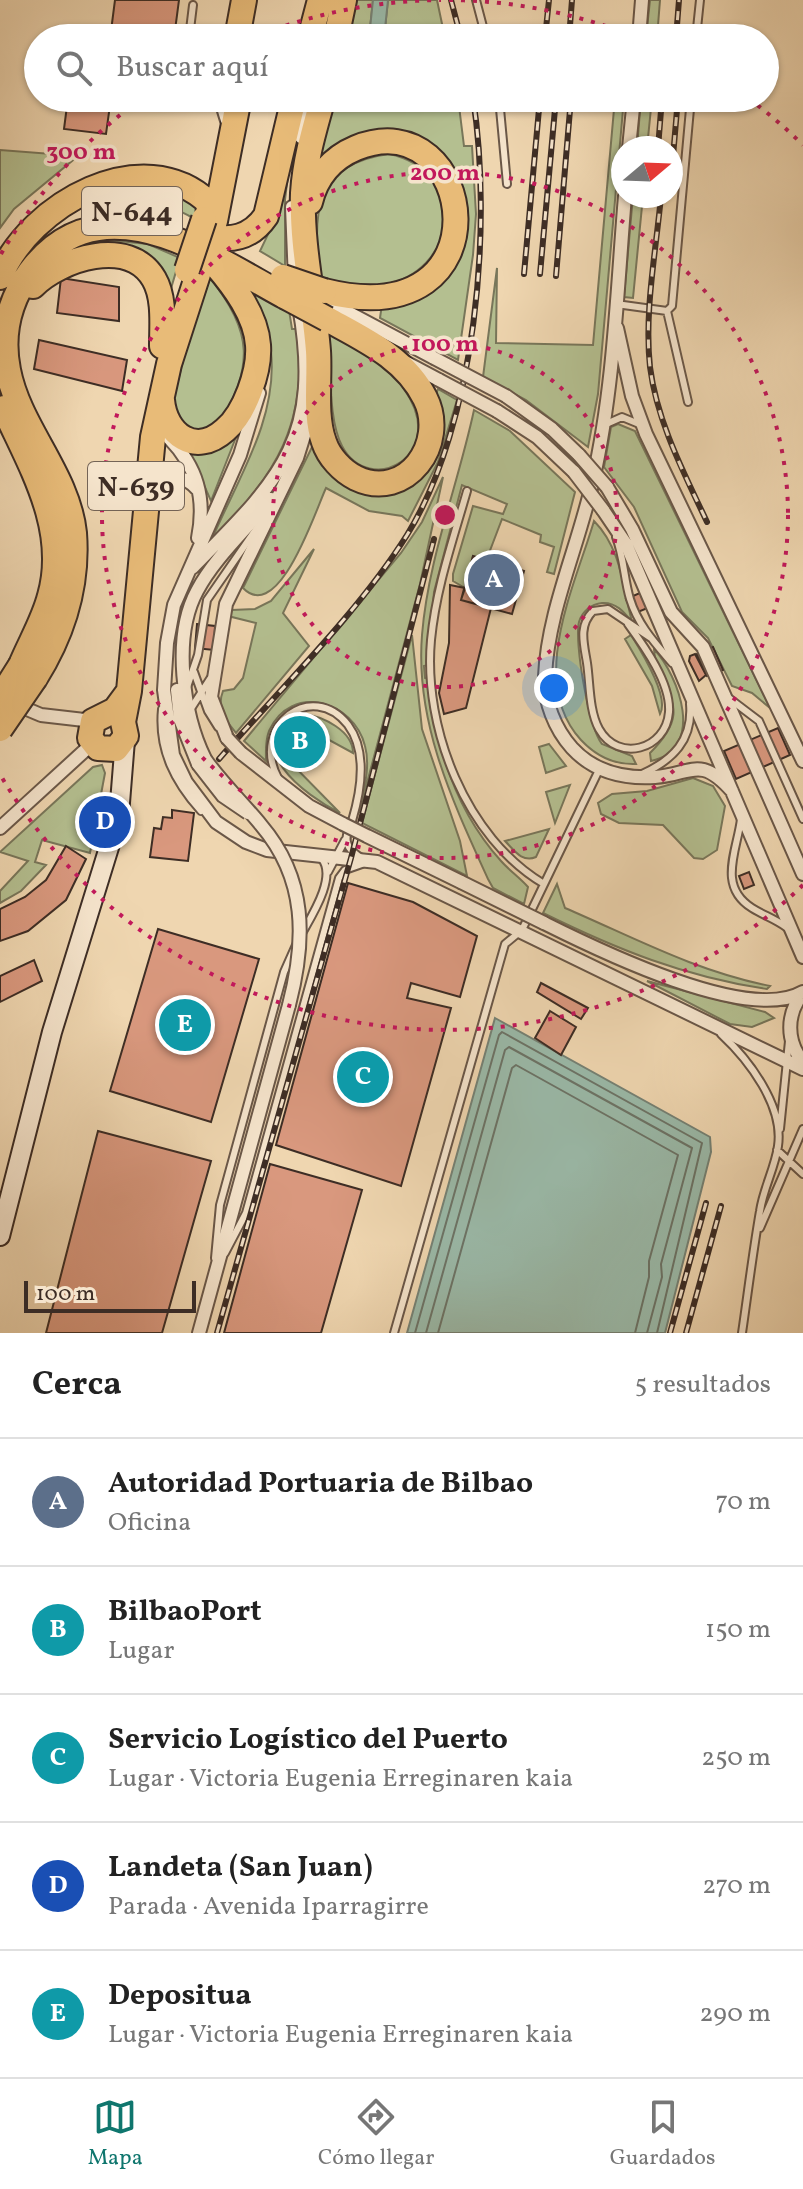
<!DOCTYPE html>
<html lang="es">
<meta charset="utf-8">
<style>
body{margin:0;font-family:Vollkorn,serif;background:#f6f6f6;color:#222}
.compass{position:absolute;left:611px;top:136px;width:72px;height:72px;border-radius:50%;background:#fff;box-shadow:0 2px 6px #0004;rotate:71deg}
.scale{position:absolute;left:24px;bottom:20px;width:172px;box-sizing:border-box;padding-left:8px;border:4px solid #3d2d25;border-top:0;font-size:22px;line-height:28px;white-space:nowrap;color:#3d2d25;-webkit-text-stroke:6px #f5e4cc;paint-order:stroke}
.you{position:absolute;left:554px;top:688px;width:28px;height:28px;margin:-20px;border:6px solid #fff;border-radius:50%;background:#1a73e8;box-shadow:0 0 0 12px #1a73e833}
.badge{display:grid;place-items:center;width:52px;height:52px;border-radius:50%;background:#0f766e;color:#fff;font-size:26px;font-weight:700}
.pin{position:absolute;translate:-50% -50%;border:4px solid #fff;box-shadow:0 2px 8px #0006}
.list{margin:0;padding:0;list-style:none}
h2{display:flex;justify-content:space-between;align-items:center;height:104px;margin:0;padding:0 32px;font-size:34px}
h2 small{font-size:26px;font-weight:400;color:#767676}
.list li{display:grid;grid-template-columns:52px 1fr auto;gap:24px;align-items:center;box-sizing:border-box;height:128px;padding:0 32px;border-top:2px solid #e0e0e0}
.list b{display:block;font-size:30px;white-space:nowrap}
.list p{margin:0;font-size:26px;white-space:nowrap;color:#767676}
.list em{font-size:26px;font-style:normal;color:#767676}
.icon{flex:none;width:44px;height:44px;fill:none;stroke:currentColor;stroke-width:2;stroke-linecap:round;stroke-linejoin:round}
.map{position:relative;flex:none;width:803px;height:1333px;overflow:hidden}
.search{position:absolute;background:#fff;box-shadow:0 2px 6px #0004;left:24px;right:24px;top:24px;height:88px;display:flex;align-items:center;gap:20px;box-sizing:border-box;padding:0 28px;border-radius:44px;color:#767676;font-size:30px}
.sheet{height:744px;background:#fff}
nav{display:flex;justify-content:space-around;align-items:center;box-sizing:border-box;height:112px;border-top:2px solid #e0e0e0;background:#fff;font-size:22px;color:#767676}
nav a{display:grid;justify-items:center;gap:4px}
nav .on{color:#0f766e}
.map>svg:first-child{display:block}
.green{fill:#b4bf90;stroke:#78765a;stroke-width:2}
.water{fill:#9ab9a8;stroke:#758174;stroke-width:2}
.lines{fill:none;stroke-linecap:round;stroke-linejoin:round}
.shore{stroke:#6c7366;stroke-width:2}
.building{fill:#d9987e;stroke:#3d2d25;stroke-width:2}
.lane-casing{stroke:#6a5748;stroke-width:10}
.street-casing{stroke:#6a5748;stroke-width:16}
.secondary-casing{stroke:#3d2d25;stroke-width:22}
.highway-casing{stroke:#3d2d25;stroke-width:28}
.lane{stroke:#f5e4cc;stroke-width:6}
.street{stroke:#f5e4cc;stroke-width:12}
.secondary{stroke:#f5e4cc;stroke-width:18}
.highway{stroke:#e8bb78;stroke-width:24}
.rail-casing{stroke:#3d2d25;stroke-width:6}
.rail{stroke:#f5e4cc;stroke-width:3;stroke-dasharray:9;stroke-linecap:butt}
.street-bridge-casing{stroke:#6a5748;stroke-width:16;stroke-linecap:butt}
.highway-bridge-casing{stroke:#3d2d25;stroke-width:28;stroke-linecap:butt}
.street-bridge{stroke:#f5e4cc;stroke-width:12}
.highway-bridge{stroke:#e8bb78;stroke-width:24}
.ring{fill:none;stroke:#c2185b;stroke-width:4;stroke-dasharray:4 8}
.labels{text-anchor:middle;stroke-width:7;stroke-linejoin:round;paint-order:stroke}
.shield{fill:#f5e4cc;stroke:#746457;stroke-width:2}
.shield-label{font-size:28px;font-weight:bold;fill:#3d2d25}
.centre{fill:#c2185b;stroke:#f5e4cc;stroke-width:4}
.ring-label{font-size:24px;text-anchor:middle;font-weight:bold;fill:#c2185b;stroke:#f5e4cc;stroke-width:7;stroke-linejoin:round;paint-order:stroke}
</style>
<div class="map">
<svg width="803" height="1333" viewBox="0 0 803 1333">
<rect width="100%" height="100%" fill="#efd6b0"/>
<filter id="stains"><feTurbulence type="fractalNoise" baseFrequency=".0025" numOctaves="4"/><feColorMatrix values="0 0 0 0 .2 0 0 0 0 .09 0 0 0 0 .02 0 0 0 .5 -.17"/></filter>
<radialGradient id="worn" r=".72"><stop offset=".6" stop-color="#630" stop-opacity="0"/><stop offset="1" stop-color="#630" stop-opacity=".3"/></radialGradient>
<path class="green" d="M354,0H373L369,38H346Z
M388,0H437L445,38H384Z
M650,0H660L657,38H646Z
M333,98H458L464,146H472L476,214L473,255L458,360L380,318L382,304L400,300L467,217L461,190L420,142L320,160Z
M615,98H624L598,394L588,447L526,400L483,377L497,268L496,343L593,345Z
M641,98H652L647,148H637Z
M0,150L78,156L14,209L0,228Z
M389,154C465,170 462,264 389,284C367,290 343,284 321,281C312,216 312,164 389,154Z
M289,167L285,200V266L260,251L272,226Z
M157,186L201,205L196,220C156,194 108,199 64,212L90,195Z
M633,196H643L633,298L624,297Z
M108,240L148,244L180,258L167,302L163,282L78,248Z
M210,278C254,332 253,367 219,425L190,433L171,409L185,353Z
M250,288L289,310L292,329H298C308,424 277,474 212,539C237,480 278,419 271,352C268,330 250,308 250,288Z
M327,330C347,342 374,353 391,368C396,373 400,383 404,389C451,456 369,498 342,446C327,418 332,363 327,330Z
M438,389L457,400L438,462L408,521L402,516L369,511L326,488C316,509 279,625 243,588L313,445L321,454L402,485Z
M474,410L510,431L575,492L554,574L547,572L554,547L540,542L541,535L502,519L486,561L473,556L465,588L453,581V574L473,506L503,514L507,504L462,485L434,592L428,665L424,666L425,678L429,679C435,745 456,811 501,861C510,871 520,878 528,887L524,904L493,888L488,879C453,802 415,723 422,635C428,559 458,485 474,410Z
M618,424L635,431L770,708L752,693L732,686L708,638L682,612L634,507L604,467L611,427Z
M240,427L211,501L188,449Z
M443,477L420,584L359,813C363,792 371,768 365,746C354,701 291,682 269,731C265,741 266,751 266,761L244,741L401,553L422,522Z
M594,521C621,548 623,587 632,622C624,612 616,602 602,603C591,604 582,612 579,622C574,642 589,728 602,744L632,756L636,764C613,765 596,756 581,740C527,681 575,586 594,521Z
M314,549L283,613L309,646L236,733C225,719 216,709 223,691L234,689L243,678L256,623L228,616L232,610L255,609L271,601Z
M412,635L422,729L460,841L467,876L362,823Z
M631,635C641,651 670,697 660,714L652,686L625,639Z
M654,649C679,676 706,749 651,761L650,753C700,703 655,694 654,649Z
M303,714C323,716 353,731 353,753L300,724L287,730L286,758L340,813C306,796 235,744 303,714Z
M549,744L566,766L546,773L539,747Z
M102,765L105,773L90,853L42,840L35,862L46,865L21,891L0,903V891L28,861L0,852L93,767Z
M693,778L713,786L725,806L717,850L703,859L694,858L663,825L619,823L601,814L598,803L612,794L647,791Z
M570,785L555,823L546,792Z
M549,829L536,857C522,863 514,850 505,841Z
M557,884L565,908C635,938 695,971 770,986L767,989C685,977 616,949 543,913Z
M647,981L765,1012L774,1018L752,1027L730,1024Z"/>
<path class="water" d="M373,0H388L384,38H369Z
M495,1018L710,1137L711,1152L665,1333H407Z"/>
<g class="lines">
<path class="shore" d="M415,1333L499,1035L502,1032L702,1143L657,1333
M426,1333L505,1050L509,1047L692,1148L661,1264L662,1277L647,1333
M438,1333L512,1068L516,1065L678,1155L649,1261V1277L635,1333"/>
</g>
<path class="building" d="M115,0H179L174,38H76L77,26L111,31Z
M68,98H111L106,134L64,129Z
M61,278L119,287V321L57,313Z
M39,340L127,360L122,391L34,369Z
M473,556L524,571L512,614L461,600Z
M450,585L465,588L461,600L491,608L466,708L444,714L439,693L449,643Z
M649,589L655,605L633,614L626,599Z
M197,624L215,626L214,650L195,648Z
M713,647L723,670L707,676L697,654Z
M695,654L706,675L699,681L689,661L690,656Z
M778,728L790,755L736,779L724,751Z
M172,810L194,813L188,861L150,857L154,828L161,829L163,817L172,818Z
M66,846L86,859L66,900L28,931L0,941V909L25,897L46,880Z
M749,872L754,885L744,889L739,876Z
M348,883L413,902L477,936L460,997L411,983L407,998L451,1008L401,1186L276,1145Z
M158,929L259,959L211,1122L110,1091Z
M34,960L42,981L0,1002V976Z
M541,983L588,1008L581,1019L537,992Z
M550,1011L576,1027L561,1055L535,1038Z
M98,1131L211,1161L162,1333H46Z
M270,1164L362,1190L321,1333H224Z"/>
<g class="lines">
<defs>
<path id="lane" d="M476,0L486,38
M189,38L193,5
M696,38L700,0
M217,98L224,121
M499,98L507,184
M616,304L667,311L688,402
M667,311L672,306L691,98
M604,425L622,417L639,424
M467,491C453,540 436,588 431,640C423,728 466,838 544,884
M616,537C624,558 624,579 630,599C638,625 655,643 672,663
M628,624C644,646 671,683 669,712C666,750 618,763 599,729C589,711 590,683 587,663C584,644 578,626 593,611L608,609L651,638
M194,672L208,711L218,727
M187,687L198,655L207,600L261,522
M730,699L759,721L803,819
M162,709C158,750 175,782 201,811
M190,710L210,679
M642,774C673,760 693,740 690,704
M278,778C250,726 312,679 348,725C368,752 361,791 352,821C349,829 344,838 348,845C350,851 356,854 361,858
M741,819C737,851 717,886 752,908C763,915 775,919 786,927
M328,872L345,840
M301,935C311,917 338,876 321,858
M721,1034C749,1060 784,1106 778,1146C775,1168 763,1189 760,1211C753,1251 748,1292 742,1333
M780,1129L789,1041
M777,1150L803,1174
M760,1228L803,1129
M225,1253L246,1213L339,878L345,870L362,864
M215,1258L220,1205L284,972L296,945
M394,1333L505,944L522,930L599,770"/>
<path id="street" d="M639,38L642,0
M301,137L308,98
M629,148L634,98
M625,196C617,291 614,388 593,480C579,545 548,610 545,676C544,702 555,729 572,748C594,772 623,779 655,777C691,775 699,754 732,791
M292,207L295,280
M323,299L434,358
M617,328L632,396L646,434L803,761
M407,363L439,380
M259,393L240,455L174,605L167,643L164,690L173,755L186,782L216,822L246,842L267,850L377,862L803,1069
M506,396L552,429L579,455
M497,411L537,437L574,472
M169,438C197,467 206,498 198,538
M607,487L632,529L671,612L703,647L803,874
M150,491C164,474 184,473 198,490
M603,510L626,544L803,957
M192,568C279,480 323,441 299,306
M177,690L180,719L198,764
M15,704L41,715L93,721
M227,738L211,697L226,604L297,458L311,413
M241,753L309,806L343,824
M205,759C183,714 172,637 197,591C215,557 247,529 271,499
M0,828L93,743
M367,836L461,882
M544,923C598,950 748,1024 803,992
M803,993C786,1014 786,1041 803,1062
M199,1333L289,1005"/>
<path id="secondary" d="M0,1236L52,1032L119,815L125,740"/>
<path id="highway" d="M237,38L244,0
M310,38L320,0
M336,38L344,0
M323,98C314,130 305,160 303,193C301,247 314,298 318,351C320,379 314,415 324,442C329,457 342,471 356,478C406,502 448,443 425,398C405,358 365,340 327,319
M310,202C316,177 332,158 356,148C476,99 512,338 324,291
M215,221L239,98
M205,235C230,242 251,238 266,216L294,98
M0,277C29,205 143,140 209,203L208,222
M33,286C60,259 129,236 154,279C165,298 162,325 162,346
M162,400C165,434 195,457 225,430C245,413 260,371 258,345C256,315 234,286 215,264
M4,408C31,467 69,529 50,596C44,620 30,643 21,665
M35,678C62,635 78,585 74,533C68,474 19,428 8,370C1,335 9,301 30,272C101,176 210,256 286,297
M129,691L115,710L93,721L90,738L98,748L116,749L126,736L123,722L129,691L153,437L169,364L198,274"/>
</defs>
<use href="#lane" class="lane-casing"/>
<use href="#street" class="street-casing"/>
<use href="#secondary" class="secondary-casing"/>
<use href="#highway" class="highway-casing"/>
<use href="#lane" class="lane"/>
<use href="#street" class="street"/>
<use href="#secondary" class="secondary"/>
<use href="#highway" class="highway"/>
<defs>
<path id="rail" d="M451,0L461,38
M545,38L549,0
M569,38L572,0
M676,38L679,0
M658,148L662,98
M671,180L678,98
M661,196C656,251 644,312 650,367C657,422 684,473 707,522
M524,274L540,98
M540,274L556,98
M556,276L571,98
M219,759C280,689 358,613 407,535C476,423 493,227 473,98
M217,1333L351,858L434,539
M670,1333L706,1203
M686,1333L721,1206"/>
</defs>
<use href="#rail" class="rail-casing"/>
<use href="#rail" class="rail"/>
<defs>
<path id="street-bridge" d="M434,358L506,396
M439,380L497,411
M579,455L607,487
M574,472L603,510
M227,738L241,753
M205,759C222,783 243,803 261,825C307,879 306,940 289,1005
M198,764L223,796L248,813
M343,824L367,836
M461,882L544,923"/>
<path id="highway-bridge" d="M187,270L204,219
M283,277L324,291
M286,297L327,319
M0,698L21,665
M0,729L35,678"/>
</defs>
<use href="#street-bridge" class="street-bridge-casing"/>
<use href="#highway-bridge" class="highway-bridge-casing"/>
<use href="#street-bridge" class="street-bridge"/>
<use href="#highway-bridge" class="highway-bridge"/>
</g>
<g class="ring">
<circle cx="445" cy="515" r="172"/>
<circle cx="445" cy="515" r="343"/>
<path d="M803 885A515 515 0 0 1 1 776M1 254A515 515 0 0 1 142 98M252 38A515 515 0 0 1 441 0M449 0A515 515 0 0 1 638 38M748 98A515 515 0 0 1 803 145"/>
</g>
<g class="labels">
<g class="shield">
<rect x="82" y="187" width="100" height="48" rx="6"/>
<rect x="88" y="462" width="96" height="48" rx="6"/>
</g>
<g class="shield-label">
<text x="132" y="221">N-644</text>
<text x="136" y="496">N-639</text>
</g>
</g>
<circle cx="445" cy="515" r="12" class="centre"/>
<g class="ring-label">
<text x="81" y="159">300 m</text>
<text x="445" y="180">200 m</text>
<text x="445" y="351">100 m</text>
</g>
<rect width="100%" height="100%" filter="url(#stains)"/>
<rect width="100%" height="100%" fill="url(#worn)"/>
</svg>
<svg class="compass" viewBox="-18 -18 36 36"><path d="M0-13l5 13h-10z" fill="#e53935"/><path d="M0 13l5-13h-10z" fill="#767676"/></svg>
<div class="scale">100 m</div>
<div class="you"></div>
<div class="pin badge" style="left:494px;top:580px;background:#5c6f8a">A</div>
<div class="pin badge" style="left:300px;top:742px;background:#0f9aa8">B</div>
<div class="pin badge" style="left:363px;top:1077px;background:#0f9aa8">C</div>
<div class="pin badge" style="left:105px;top:822px;background:#1a4fb4">D</div>
<div class="pin badge" style="left:185px;top:1025px;background:#0f9aa8">E</div>
<div class="search"><svg class="icon" aria-label="search" viewBox="0 0 24 24"><circle cx="10" cy="10" r="6"/><path d="M15 15l6 6"/></svg>Buscar aquí</div>
</div>
<section class="sheet">
<h2>Cerca<small>5 resultados</small></h2>
<ul class="list">
<li><span class="badge" style="background:#5c6f8a">A</span><div><b>Autoridad Portuaria de Bilbao</b><p>Oficina</p></div><em>70 m</em></li>
<li><span class="badge" style="background:#0f9aa8">B</span><div><b>BilbaoPort</b><p>Lugar</p></div><em>150 m</em></li>
<li><span class="badge" style="background:#0f9aa8">C</span><div><b>Servicio Logístico del Puerto</b><p>Lugar · Victoria Eugenia Erreginaren kaia</p></div><em>250 m</em></li>
<li><span class="badge" style="background:#1a4fb4">D</span><div><b>Landeta (San Juan)</b><p>Parada · Avenida Iparragirre</p></div><em>270 m</em></li>
<li><span class="badge" style="background:#0f9aa8">E</span><div><b>Depositua</b><p>Lugar · Victoria Eugenia Erreginaren kaia</p></div><em>290 m</em></li>
</ul>
</section>
<nav>
<a class="on"><svg class="icon" aria-label="map" viewBox="0 0 24 24"><path d="M3 6l6-2 6 2 6-2v14l-6 2-6-2-6 2zM9 4v14M15 6v14"/></svg>Mapa</a>
<a><svg class="icon" aria-label="directions" viewBox="0 0 24 24"><path d="M12 3l9 9-9 9-9-9zM9 14v-3h6M13 9l2 2-2 2"/></svg>Cómo llegar</a>
<a><svg class="icon" aria-label="saved" viewBox="0 0 24 24"><path d="M7 4h10v16l-5-4-5 4z"/></svg>Guardados</a>
</nav>
